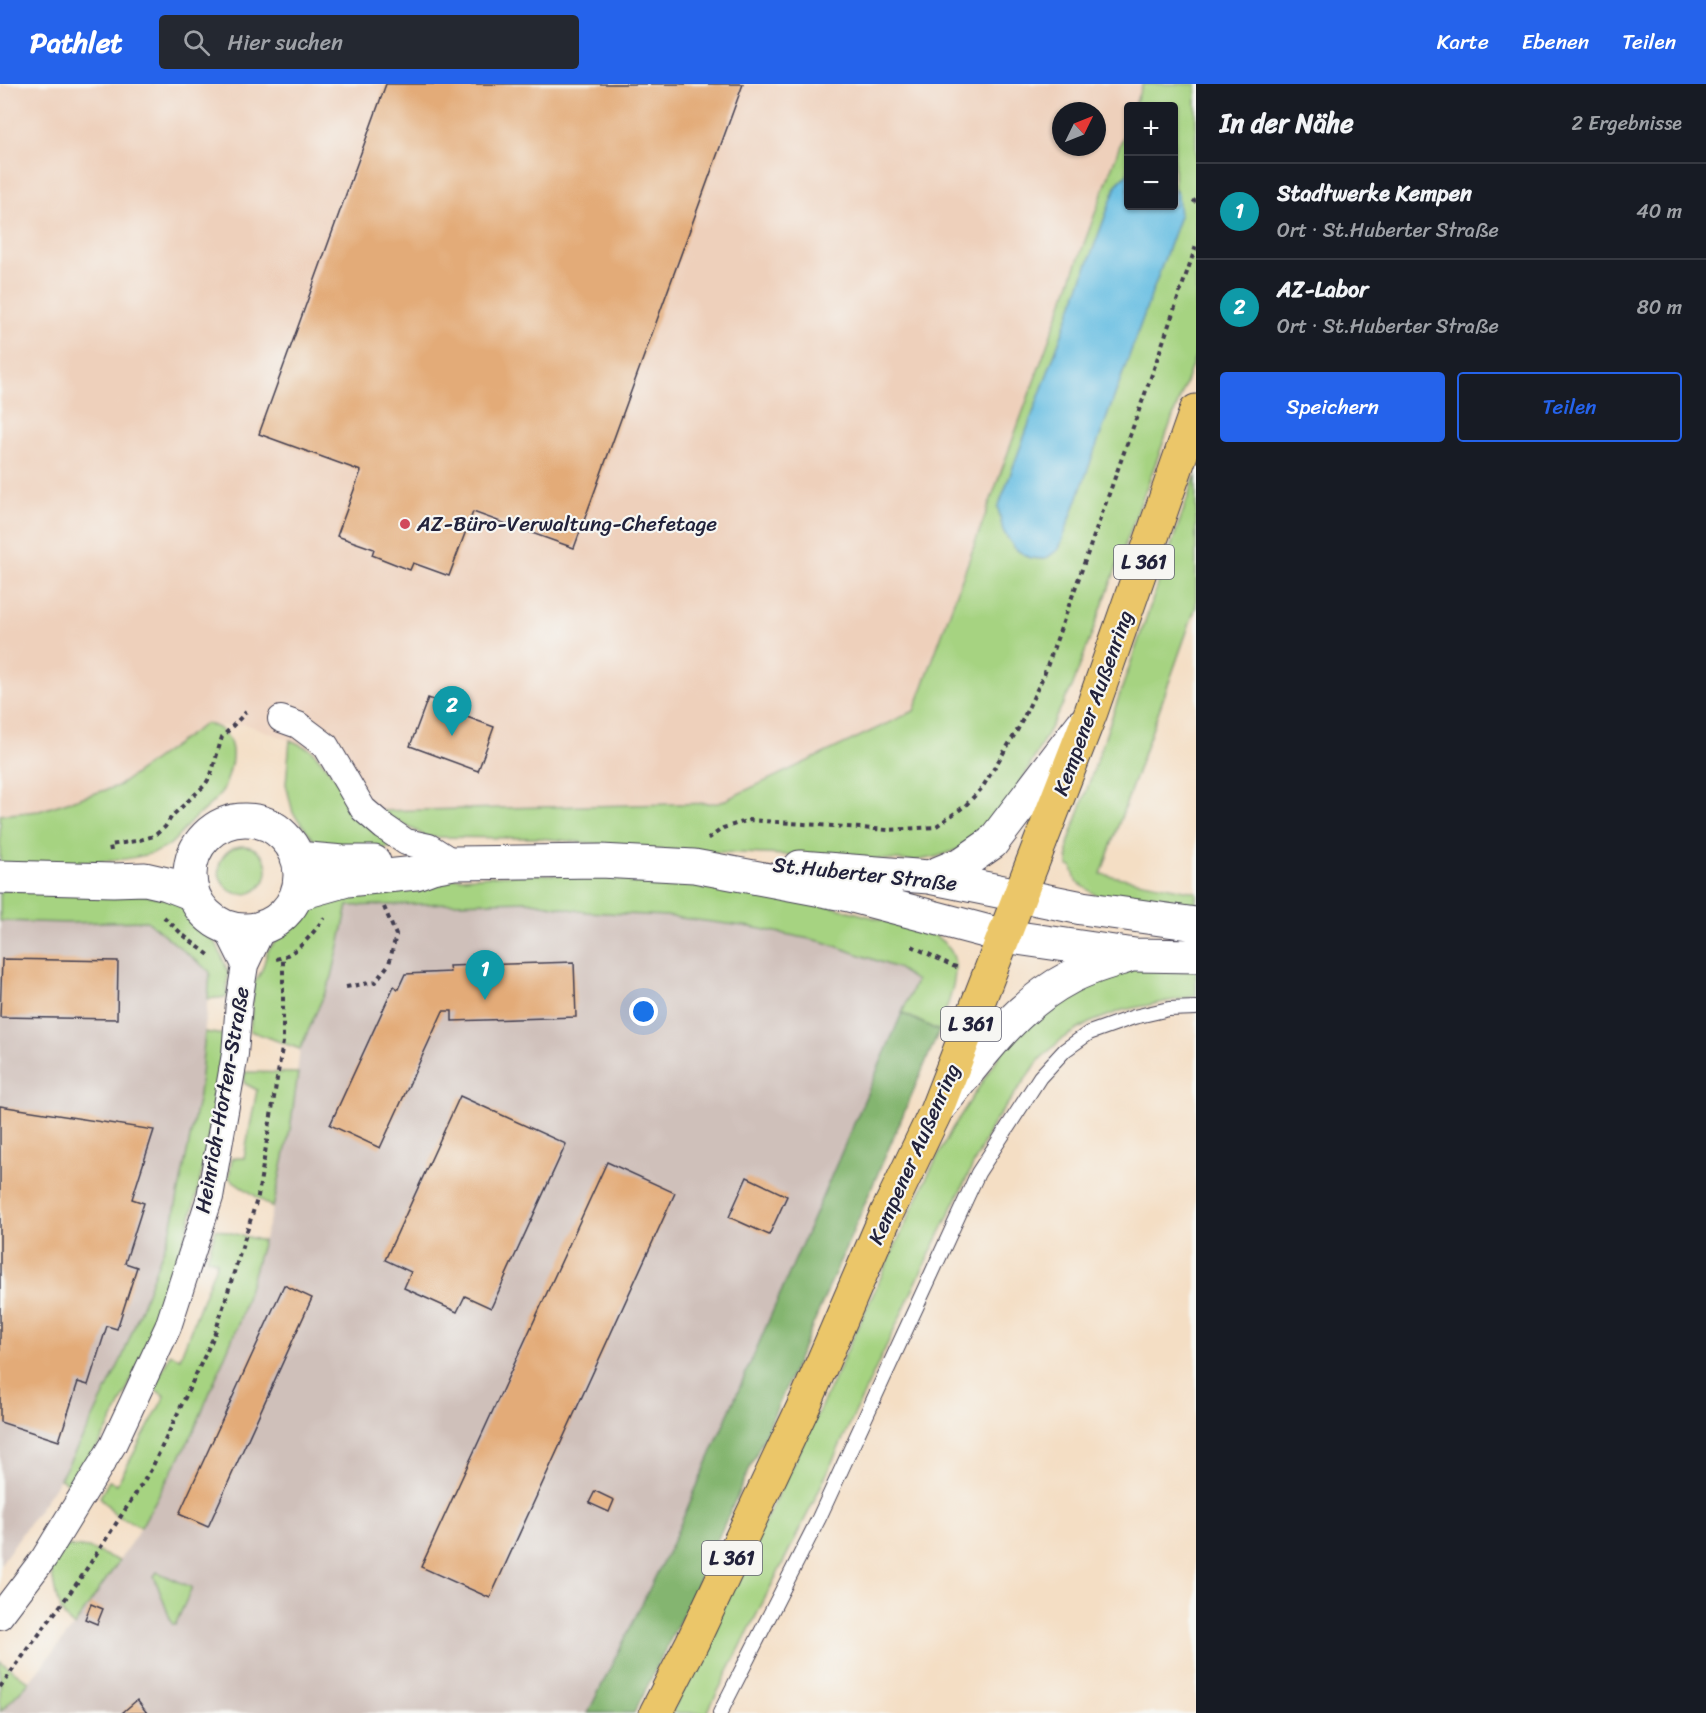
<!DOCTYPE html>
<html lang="de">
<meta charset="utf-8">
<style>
body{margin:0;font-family:Sriracha,sans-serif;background:#242831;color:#f1f3f6}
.controls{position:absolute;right:18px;top:18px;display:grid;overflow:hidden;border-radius:6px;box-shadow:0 2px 4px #0004}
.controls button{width:54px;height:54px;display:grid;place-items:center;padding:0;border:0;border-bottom:2px solid #363941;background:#171b24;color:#f1f3f6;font:30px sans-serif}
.compass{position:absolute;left:1052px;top:18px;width:54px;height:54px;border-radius:50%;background:#171b24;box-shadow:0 2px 4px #0004;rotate:47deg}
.you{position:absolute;left:644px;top:928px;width:21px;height:21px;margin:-15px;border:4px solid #fff;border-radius:50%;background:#1a73e8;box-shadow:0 0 0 9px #1a73e833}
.badge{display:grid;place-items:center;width:39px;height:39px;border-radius:50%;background:#2563eb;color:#fff;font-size:20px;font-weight:700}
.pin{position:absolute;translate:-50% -50px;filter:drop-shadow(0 2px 3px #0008)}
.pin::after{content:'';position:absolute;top:32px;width:21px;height:18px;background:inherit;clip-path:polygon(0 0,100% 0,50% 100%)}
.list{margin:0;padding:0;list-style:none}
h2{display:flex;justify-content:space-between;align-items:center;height:78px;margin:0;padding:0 24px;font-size:26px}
h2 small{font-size:20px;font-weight:400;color:#9ea1a6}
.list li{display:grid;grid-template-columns:39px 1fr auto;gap:18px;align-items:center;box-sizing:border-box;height:96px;padding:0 24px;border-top:2px solid #363941}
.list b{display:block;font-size:22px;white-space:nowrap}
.list p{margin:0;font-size:20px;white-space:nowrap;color:#9ea1a6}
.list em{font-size:20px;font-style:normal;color:#9ea1a6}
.actions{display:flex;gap:12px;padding:18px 24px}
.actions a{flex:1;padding:14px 0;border:2px solid #2563eb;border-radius:6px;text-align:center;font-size:21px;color:#2563eb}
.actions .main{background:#2563eb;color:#fff}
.icon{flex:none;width:33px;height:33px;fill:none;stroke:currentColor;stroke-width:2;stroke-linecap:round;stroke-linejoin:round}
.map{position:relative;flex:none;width:1196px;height:1629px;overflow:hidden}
header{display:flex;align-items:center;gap:36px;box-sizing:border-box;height:84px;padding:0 30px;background:#2563eb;color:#fff}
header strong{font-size:28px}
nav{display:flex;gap:33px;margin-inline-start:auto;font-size:21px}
.search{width:420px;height:54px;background:#242831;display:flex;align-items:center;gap:15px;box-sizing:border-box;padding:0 21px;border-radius:6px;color:#9ea1a6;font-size:22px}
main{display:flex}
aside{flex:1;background:#171b24}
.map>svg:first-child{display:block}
.built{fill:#eed0bb;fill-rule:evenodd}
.industrial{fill:#cfc0ba}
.green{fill:#a6d381;stroke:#647a5e;stroke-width:1.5}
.forest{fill:#84b56f;stroke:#536c55;stroke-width:1.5}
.water{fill:#65bde2;stroke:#44708e;stroke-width:1.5}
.building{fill:#e3ab78}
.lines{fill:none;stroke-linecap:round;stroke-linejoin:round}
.service-casing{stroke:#423e50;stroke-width:16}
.minor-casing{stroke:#423e50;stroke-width:28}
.tertiary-casing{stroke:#423e50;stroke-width:35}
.primary-casing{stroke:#423e50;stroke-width:35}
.path{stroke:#423e50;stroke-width:4;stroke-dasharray:4.5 4.5;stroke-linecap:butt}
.service{stroke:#fff;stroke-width:14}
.minor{stroke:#fff;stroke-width:26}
.tertiary{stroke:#fff;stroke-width:33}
.primary{stroke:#ebc669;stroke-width:33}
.poi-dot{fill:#d1495b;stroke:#f6f6f2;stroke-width:2}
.labels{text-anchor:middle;stroke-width:4.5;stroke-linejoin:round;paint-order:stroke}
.shield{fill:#f6f6f2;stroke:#626272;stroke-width:1.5}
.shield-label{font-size:20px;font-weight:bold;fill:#22223b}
.poi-label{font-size:21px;fill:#22223b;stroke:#f6f6f2;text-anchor:start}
.street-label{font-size:21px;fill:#22223b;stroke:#f6f6f2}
</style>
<header>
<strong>Pathlet</strong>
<div class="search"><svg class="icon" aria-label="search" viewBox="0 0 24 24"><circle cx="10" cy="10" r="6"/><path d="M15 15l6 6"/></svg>Hier suchen</div>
<nav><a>Karte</a><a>Ebenen</a><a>Teilen</a></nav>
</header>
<main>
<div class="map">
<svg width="1196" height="1629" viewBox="0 0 1196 1629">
<rect width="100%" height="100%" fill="#f6f6f2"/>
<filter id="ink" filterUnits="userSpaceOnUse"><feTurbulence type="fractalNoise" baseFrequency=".0167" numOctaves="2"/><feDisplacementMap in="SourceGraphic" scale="12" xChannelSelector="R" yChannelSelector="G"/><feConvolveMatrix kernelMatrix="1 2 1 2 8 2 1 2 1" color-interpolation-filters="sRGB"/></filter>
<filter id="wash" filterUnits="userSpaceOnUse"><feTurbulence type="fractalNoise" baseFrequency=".008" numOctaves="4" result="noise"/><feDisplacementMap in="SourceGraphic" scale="24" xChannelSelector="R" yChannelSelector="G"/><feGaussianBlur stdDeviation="1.35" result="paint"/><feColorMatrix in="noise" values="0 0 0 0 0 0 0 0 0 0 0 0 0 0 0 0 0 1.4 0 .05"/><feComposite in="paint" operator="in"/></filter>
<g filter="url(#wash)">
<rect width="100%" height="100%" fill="#f4dec4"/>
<path class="built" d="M0,0H1143L1134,22H1128V39L914,627L719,719L353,728L312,666L290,656L245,640L214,643L206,639L118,702L39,727L0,731ZM1061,27H1097V63H1061Z"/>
<path class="industrial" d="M527,817L586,828L665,832L751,843L824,858L897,884L916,897L674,1455L588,1629H0L29,1598L74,1542L119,1477L141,1443L193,1349L239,1238L273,1124L290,1046L300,965L332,893L348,822Z
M0,837L68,839L147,837L210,888L199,1011L171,1145L122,1274L90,1340L60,1395L0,1481Z"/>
<path class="green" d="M1143,0H1196V271L1072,603L1010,719L990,747L959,765L936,773L913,777L743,769L656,766L539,754L427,753L379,727L719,719L914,627L1128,39V89L1117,100L1030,474L1045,475L1059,465L1178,110L1174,105V22H1134Z
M1196,390V522L1101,790L1196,808V827L1097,812L1076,797L1072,783L1068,782V760Z
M206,639C211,641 218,643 222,647C233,656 234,671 230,685C224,712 216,715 197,732C186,741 179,754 168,762C143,781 35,781 0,782V731L39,727L118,702Z
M290,656L312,666L395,763L350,767L314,756L293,729L286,700Z
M219 786a24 24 0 1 1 48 0a24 24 0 1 1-48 0Z
M521,790L603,791L718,801L822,820L932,849C939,855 948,860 952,869C962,889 945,927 939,947L902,929L916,897L897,884L824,858L751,843L665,832L586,828L527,817L348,822L332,893L300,965L250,947L254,900L262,886L268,866L279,854L308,827L314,818L355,801Z
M106,803L177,817L198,842L208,850L218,863L228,888L227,913L208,915L210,888L147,837L68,839L0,837V806Z
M1196,882V912L1123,926L1089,939L1063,954L1040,975L993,1040L920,1190L812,1421L707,1629H671L828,1308L927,1093L952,1045L1008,958L1062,906L1136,883Z
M205,948L224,951C215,1021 205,1090 184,1157C166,1213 144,1270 119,1323C106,1350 89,1376 75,1403L60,1395L90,1340L122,1274L171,1145L199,1011Z
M245,988L298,989L290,1046L273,1124L229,1094L232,1074H244L257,1006L244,999Z
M216,1145L263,1157L239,1238L193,1349L141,1443L116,1431L100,1413L109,1397L117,1400L165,1312L154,1305L170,1270L180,1274L217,1178L207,1174Z
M66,1462L89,1464L119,1477L74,1542C56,1531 55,1503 51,1485Z
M157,1488L191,1503V1506L175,1541L172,1540L154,1492Z
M0,1577L29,1598L0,1628Z"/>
<path class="forest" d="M902,929L939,947L778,1322L691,1514L634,1629H588L674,1455Z"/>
<path class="water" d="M1128,89V122H1174V105L1178,110L1180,132L1059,465L1045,475L1030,474L1015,465L1003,447L998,424L1117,100Z"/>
<g id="blocks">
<path class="building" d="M386,0H743L574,464L473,428L449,492L413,479L410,486L372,471L374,465L337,452L361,387L259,350Z
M428,614L442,619L440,623L494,643L478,687L410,662Z
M2,875L118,877L117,935L0,933Z
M574,878L576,933L452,937V927H443L380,1064L330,1041L394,902L398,905L405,890L450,888L449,882Z
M460,1012L566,1060L491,1224L465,1212L457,1228L404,1204L411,1188L385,1176Z
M0,1022L154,1046L132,1115L144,1119L125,1179L137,1183L117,1245L107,1242L88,1301L78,1298L59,1357L0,1338Z
M607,1078L675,1109L490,1514L421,1483Z
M747,1093L787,1112L769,1151L729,1133Z
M284,1201L312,1214L208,1443L179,1430Z
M595,1407L614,1416L609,1428L589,1419Z
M91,1520L103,1525L97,1540L85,1535Z
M137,1616L147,1629H122Z"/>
</g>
</g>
<g filter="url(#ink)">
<use href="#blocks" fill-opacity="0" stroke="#423e50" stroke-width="1.5"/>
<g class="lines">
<defs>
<path id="service" d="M720,1629L819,1434L978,1089L1040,993L1065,966L1089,949L1134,933L1169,925L1196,924"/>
<path id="minor" d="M281,635L298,641L326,662L363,725L384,743L406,758L429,763L454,779
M226,843L245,881
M0,1532L44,1474L113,1361L168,1243L210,1113L235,970L239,918L245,881L263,843"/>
<path id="tertiary" d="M190 791a55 55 0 1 1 110 0a55 55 0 1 1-110 0Z
M297,774L343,778H374
M800,783L929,793L1082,824L1196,840
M0,793L113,796L145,795L167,800L193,810
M929,793L963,779L992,759L1082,641
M297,810L347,796L416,789L432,783L454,779L601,777L694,782L849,811L1004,852L1135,871L1196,872
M941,1021C979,974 1015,922 1069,894C1087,884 1106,879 1126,873"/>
<path id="primary" d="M656,1629L692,1559L806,1317L887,1129L936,1027L1091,628L1196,327"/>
</defs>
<use href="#service" class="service-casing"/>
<use href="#minor" class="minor-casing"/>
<use href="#tertiary" class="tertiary-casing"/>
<use href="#primary" class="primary-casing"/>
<path class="path" d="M1193,116L1196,118
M708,755L723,744L749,736L888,746L935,743L965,722L982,704L1018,645L1044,591L1151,293L1196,162
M111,767L110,761L136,757L154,752L165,743L172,732L205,701L211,691L222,653L246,628
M164,833L183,851L209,871
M912,862L953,882L960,884
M276,875C296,871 313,850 324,834
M346,903L375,898L389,880L396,851L384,823
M0,1603L80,1495L151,1386L214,1252L258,1112L283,958V873"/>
<use href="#service" class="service"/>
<use href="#minor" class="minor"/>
<use href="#tertiary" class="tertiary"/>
<use href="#primary" class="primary"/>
</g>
</g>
<circle class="poi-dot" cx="405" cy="440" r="6"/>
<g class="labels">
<g class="shield">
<rect x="1114" y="461" width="60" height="34" rx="4.5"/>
<rect x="941" y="923" width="60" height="34" rx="4.5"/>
<rect x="702" y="1457" width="60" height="34" rx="4.5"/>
</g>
<g class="shield-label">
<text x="1144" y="485">L 361</text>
<text x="971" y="947">L 361</text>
<text x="732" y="1481">L 361</text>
</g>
<g class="poi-label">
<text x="417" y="447">AZ-Büro-Verwaltung-Chefetage</text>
</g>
<g class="street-label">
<text transform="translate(1093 619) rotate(-70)" y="7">Kempener Außenring</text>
<text transform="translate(865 790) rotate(6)" y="7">St.Huberter Straße</text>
<text transform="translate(222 1016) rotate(-80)" y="7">Heinrich-Horten-Straße</text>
<text transform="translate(914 1070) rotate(-66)" y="7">Kempener Außenring</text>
</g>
</g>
</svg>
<div class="controls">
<button>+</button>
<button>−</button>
</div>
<svg class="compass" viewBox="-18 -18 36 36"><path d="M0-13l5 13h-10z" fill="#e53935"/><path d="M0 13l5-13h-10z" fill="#9ea1a6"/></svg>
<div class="you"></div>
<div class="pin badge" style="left:485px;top:916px;background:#0f9aa8">1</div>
<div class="pin badge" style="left:452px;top:652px;background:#0f9aa8">2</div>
</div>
<aside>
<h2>In der Nähe<small>2 Ergebnisse</small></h2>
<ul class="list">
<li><span class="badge" style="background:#0f9aa8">1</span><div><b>Stadtwerke Kempen</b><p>Ort · St.Huberter Straße</p></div><em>40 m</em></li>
<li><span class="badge" style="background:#0f9aa8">2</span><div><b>AZ-Labor</b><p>Ort · St.Huberter Straße</p></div><em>80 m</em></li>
</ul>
<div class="actions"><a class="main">Speichern</a><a>Teilen</a></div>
</aside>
</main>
